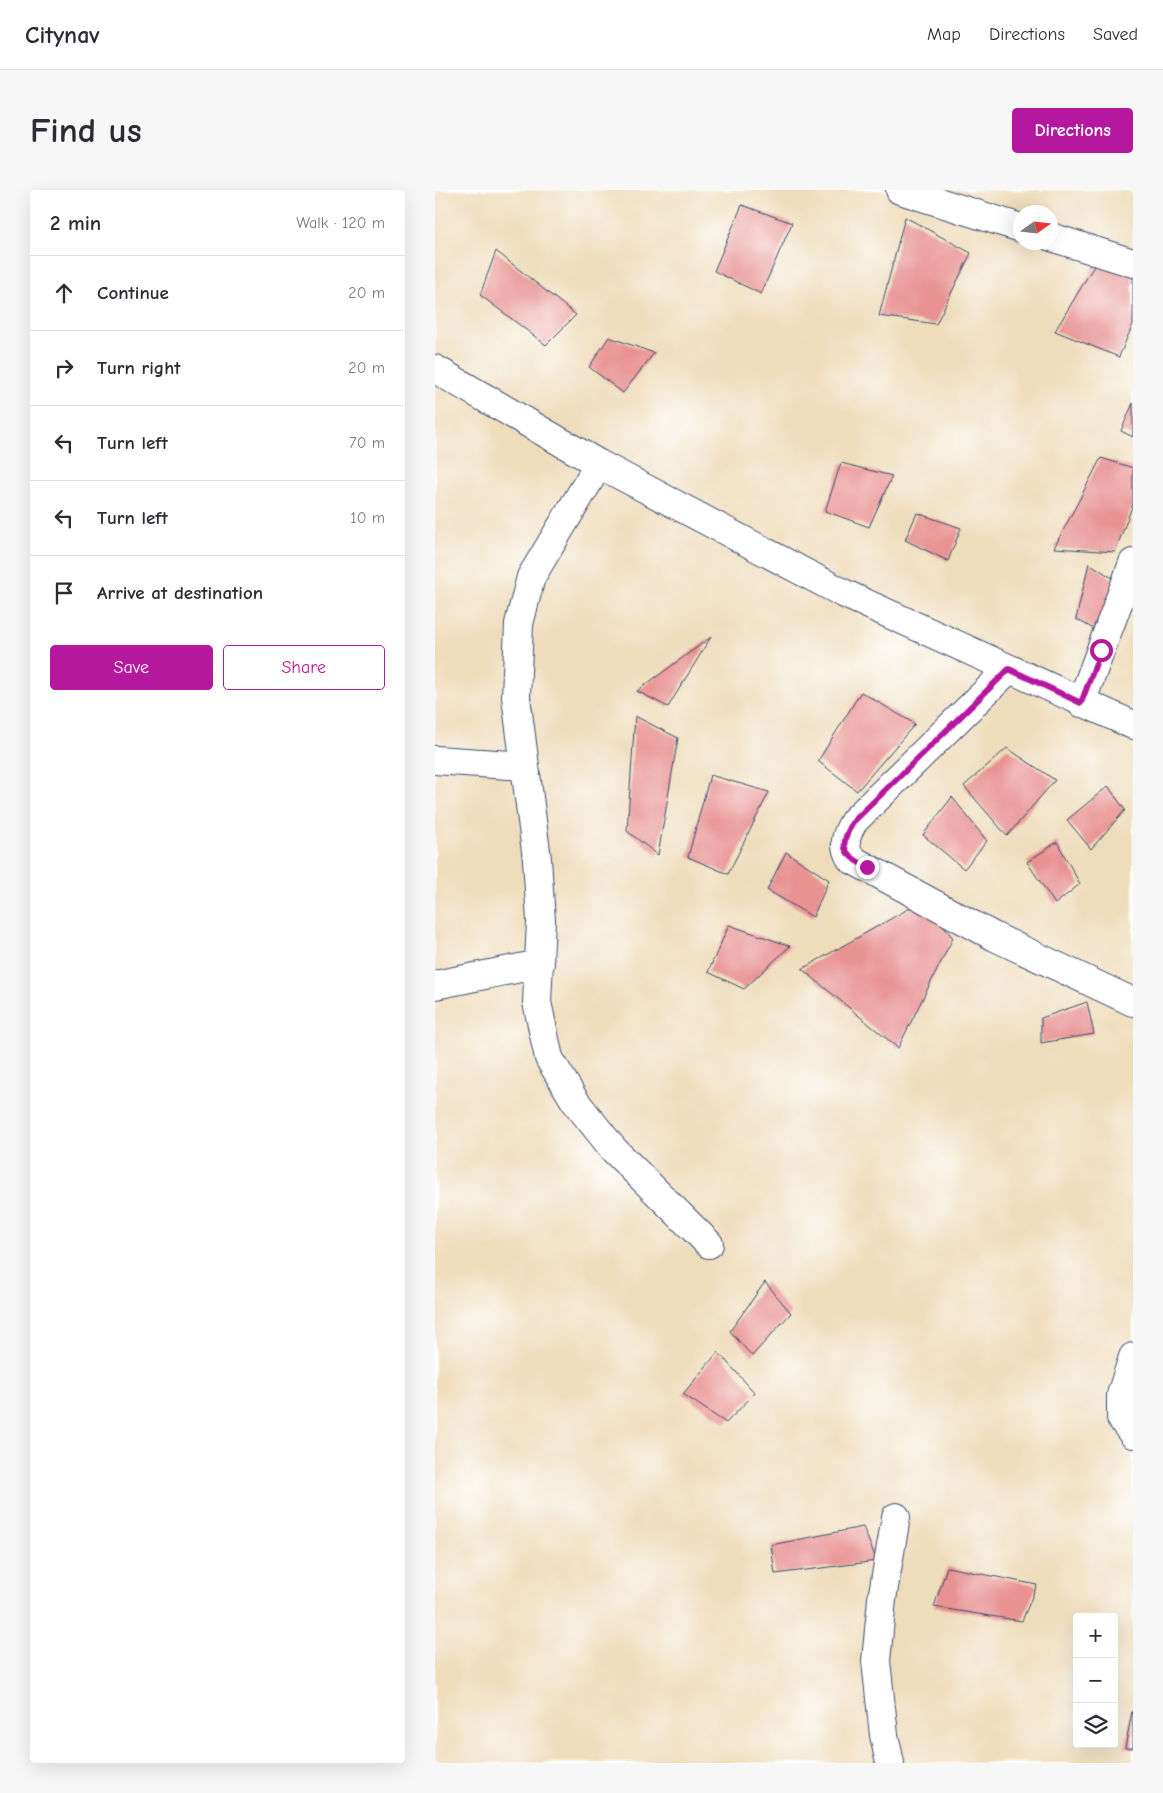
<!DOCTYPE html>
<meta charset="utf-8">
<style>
body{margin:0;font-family:"Comic Neue",sans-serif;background:#f7f7f7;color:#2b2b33}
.controls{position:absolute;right:15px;bottom:15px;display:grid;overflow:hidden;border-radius:5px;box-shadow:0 5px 20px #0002}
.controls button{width:45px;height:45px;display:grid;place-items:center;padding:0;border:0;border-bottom:1px solid #e1e1e2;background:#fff;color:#2b2b33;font:25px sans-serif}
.compass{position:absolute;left:578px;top:15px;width:45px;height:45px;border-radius:50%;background:#fff;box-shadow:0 5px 20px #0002;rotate:76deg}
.stop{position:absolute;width:15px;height:15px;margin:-11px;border:4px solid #b5179e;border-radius:50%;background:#fff}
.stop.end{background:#b5179e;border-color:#fff;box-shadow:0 1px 5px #0008}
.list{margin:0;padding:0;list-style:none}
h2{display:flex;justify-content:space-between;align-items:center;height:65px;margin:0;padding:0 20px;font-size:21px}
h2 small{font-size:16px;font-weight:400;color:#7c7c81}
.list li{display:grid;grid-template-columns:32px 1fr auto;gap:15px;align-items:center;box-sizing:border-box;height:75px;padding:0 20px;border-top:1px solid #e1e1e2}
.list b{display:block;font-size:19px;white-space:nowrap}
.list em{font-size:16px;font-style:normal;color:#7c7c81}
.actions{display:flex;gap:10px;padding:15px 20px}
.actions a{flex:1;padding:11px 0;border:1px solid #b5179e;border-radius:5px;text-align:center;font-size:18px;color:#b5179e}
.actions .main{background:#b5179e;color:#fff}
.icon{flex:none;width:28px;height:28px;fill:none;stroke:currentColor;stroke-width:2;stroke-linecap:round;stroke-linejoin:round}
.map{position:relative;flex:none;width:698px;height:1573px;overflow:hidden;border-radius:5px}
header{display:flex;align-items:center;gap:30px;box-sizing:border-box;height:70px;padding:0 25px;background:#fff;border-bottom:1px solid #e1e1e2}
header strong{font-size:24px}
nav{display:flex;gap:28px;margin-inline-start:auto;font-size:18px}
.intro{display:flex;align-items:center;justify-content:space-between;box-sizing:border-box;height:120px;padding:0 30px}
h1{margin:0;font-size:35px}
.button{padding:12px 22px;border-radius:5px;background:#b5179e;color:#fff;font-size:18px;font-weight:700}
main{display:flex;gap:30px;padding:0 30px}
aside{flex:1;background:#fff;border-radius:5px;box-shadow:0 5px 20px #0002}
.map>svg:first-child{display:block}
.building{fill:#e89392}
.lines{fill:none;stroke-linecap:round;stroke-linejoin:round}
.minor-casing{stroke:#3b496c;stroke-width:30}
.major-casing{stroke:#3b496c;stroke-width:30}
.minor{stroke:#fff;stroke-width:28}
.major{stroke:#fff;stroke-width:28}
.route{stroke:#b5179e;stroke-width:6}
</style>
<header>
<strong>Citynav</strong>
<nav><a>Map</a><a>Directions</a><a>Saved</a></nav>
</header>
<div class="intro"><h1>Find us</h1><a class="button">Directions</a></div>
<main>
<aside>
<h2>2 min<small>Walk · 120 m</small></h2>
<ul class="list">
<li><svg class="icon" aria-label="ahead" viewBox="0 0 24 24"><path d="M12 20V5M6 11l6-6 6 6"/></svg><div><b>Continue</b></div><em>20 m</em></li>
<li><svg class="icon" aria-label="right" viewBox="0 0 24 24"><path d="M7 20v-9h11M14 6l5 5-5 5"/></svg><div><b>Turn right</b></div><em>20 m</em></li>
<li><svg class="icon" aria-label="left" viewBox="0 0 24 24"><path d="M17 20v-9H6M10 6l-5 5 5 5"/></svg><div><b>Turn left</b></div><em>70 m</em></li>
<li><svg class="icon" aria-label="left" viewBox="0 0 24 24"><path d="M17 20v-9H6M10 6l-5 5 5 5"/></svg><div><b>Turn left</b></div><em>10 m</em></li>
<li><svg class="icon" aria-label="arrive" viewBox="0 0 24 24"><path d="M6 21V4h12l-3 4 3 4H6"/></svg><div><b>Arrive at destination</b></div></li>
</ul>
<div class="actions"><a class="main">Save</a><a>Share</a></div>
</aside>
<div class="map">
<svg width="698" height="1573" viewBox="0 0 698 1573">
<rect width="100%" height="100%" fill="#fff"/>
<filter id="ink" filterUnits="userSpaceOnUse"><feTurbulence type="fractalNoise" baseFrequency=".02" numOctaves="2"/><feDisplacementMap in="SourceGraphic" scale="10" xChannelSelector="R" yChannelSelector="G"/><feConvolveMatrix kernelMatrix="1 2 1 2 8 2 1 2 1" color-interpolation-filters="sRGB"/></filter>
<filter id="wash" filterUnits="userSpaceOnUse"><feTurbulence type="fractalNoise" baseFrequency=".0096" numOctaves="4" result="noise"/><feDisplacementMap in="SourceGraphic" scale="20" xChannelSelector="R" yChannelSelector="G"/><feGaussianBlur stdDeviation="1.12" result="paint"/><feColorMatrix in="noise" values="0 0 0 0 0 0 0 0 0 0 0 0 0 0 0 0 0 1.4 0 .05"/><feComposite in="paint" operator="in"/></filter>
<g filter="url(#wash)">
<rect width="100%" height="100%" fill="#edb"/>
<g id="blocks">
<path class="building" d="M307,15L357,33L326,104L279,81Z
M470,27L536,63L501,134L444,126Z
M61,61L141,125L111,155L45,105Z
M662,71L698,85V134L684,167L620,141Z
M174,147L219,163L188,203L154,177Z
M698,213V247L686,241Z
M666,268L698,278V314L680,362L619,358Z
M406,273L457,286L434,337L390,321Z
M482,323L526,338L513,371L470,350Z
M654,373L685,393L664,442L641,429Z
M276,447L233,517L202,501Z
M426,502L480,534L422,601L383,571Z
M200,526L243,548L223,665L192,641Z
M572,558L620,590L572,646L529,596Z
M275,585L334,602L293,684L253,667Z
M673,596L690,620L656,659L632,630Z
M517,607L552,651L529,679L488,645Z
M622,652L645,694L620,714L592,672Z
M351,662L394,690L378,727L332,700Z
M489,710L518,748L463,858L367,779Z
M294,735L355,756L309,799L273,782Z
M652,812L659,844L606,853V828Z
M330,1092L356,1123L317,1166L295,1141Z
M283,1162L320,1203L291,1233L248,1204Z
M428,1337L442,1371L340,1384L336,1355Z
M512,1377L602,1395L587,1431L499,1417Z
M697,1521H698V1558H690Z"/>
</g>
</g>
<g filter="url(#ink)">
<use href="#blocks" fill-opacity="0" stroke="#3b496c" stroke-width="1"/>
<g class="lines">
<defs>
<path id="minor" d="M465,0L586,38
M616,47L698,73
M164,274L96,387L84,434L81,507L102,669L106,731L102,812L114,868L140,911L179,960L274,1054
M574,479L419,631C411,644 407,655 416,669L560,747L698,812
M646,513L698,373
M0,570L90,576
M0,795L105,774
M698,1167L686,1205V1228L698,1244
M455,1573L449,1545L441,1471L447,1409L461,1327"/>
<path id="major" d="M0,179L164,274L408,403L698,535"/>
</defs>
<use href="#minor" class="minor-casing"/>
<use href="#major" class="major-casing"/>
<use href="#minor" class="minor"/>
<use href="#major" class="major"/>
</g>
</g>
<g class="lines" filter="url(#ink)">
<path class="route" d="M432,677C407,664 403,655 419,631L574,479L646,513L666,460"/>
</g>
</svg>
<div class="controls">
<button>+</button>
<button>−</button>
<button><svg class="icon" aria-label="layers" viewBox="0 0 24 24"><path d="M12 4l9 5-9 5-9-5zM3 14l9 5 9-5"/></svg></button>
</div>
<svg class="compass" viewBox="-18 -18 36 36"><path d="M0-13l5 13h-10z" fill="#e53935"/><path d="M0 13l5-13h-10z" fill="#7c7c81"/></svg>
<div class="stop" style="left:666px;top:460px"></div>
<div class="stop end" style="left:432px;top:677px"></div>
</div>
</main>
